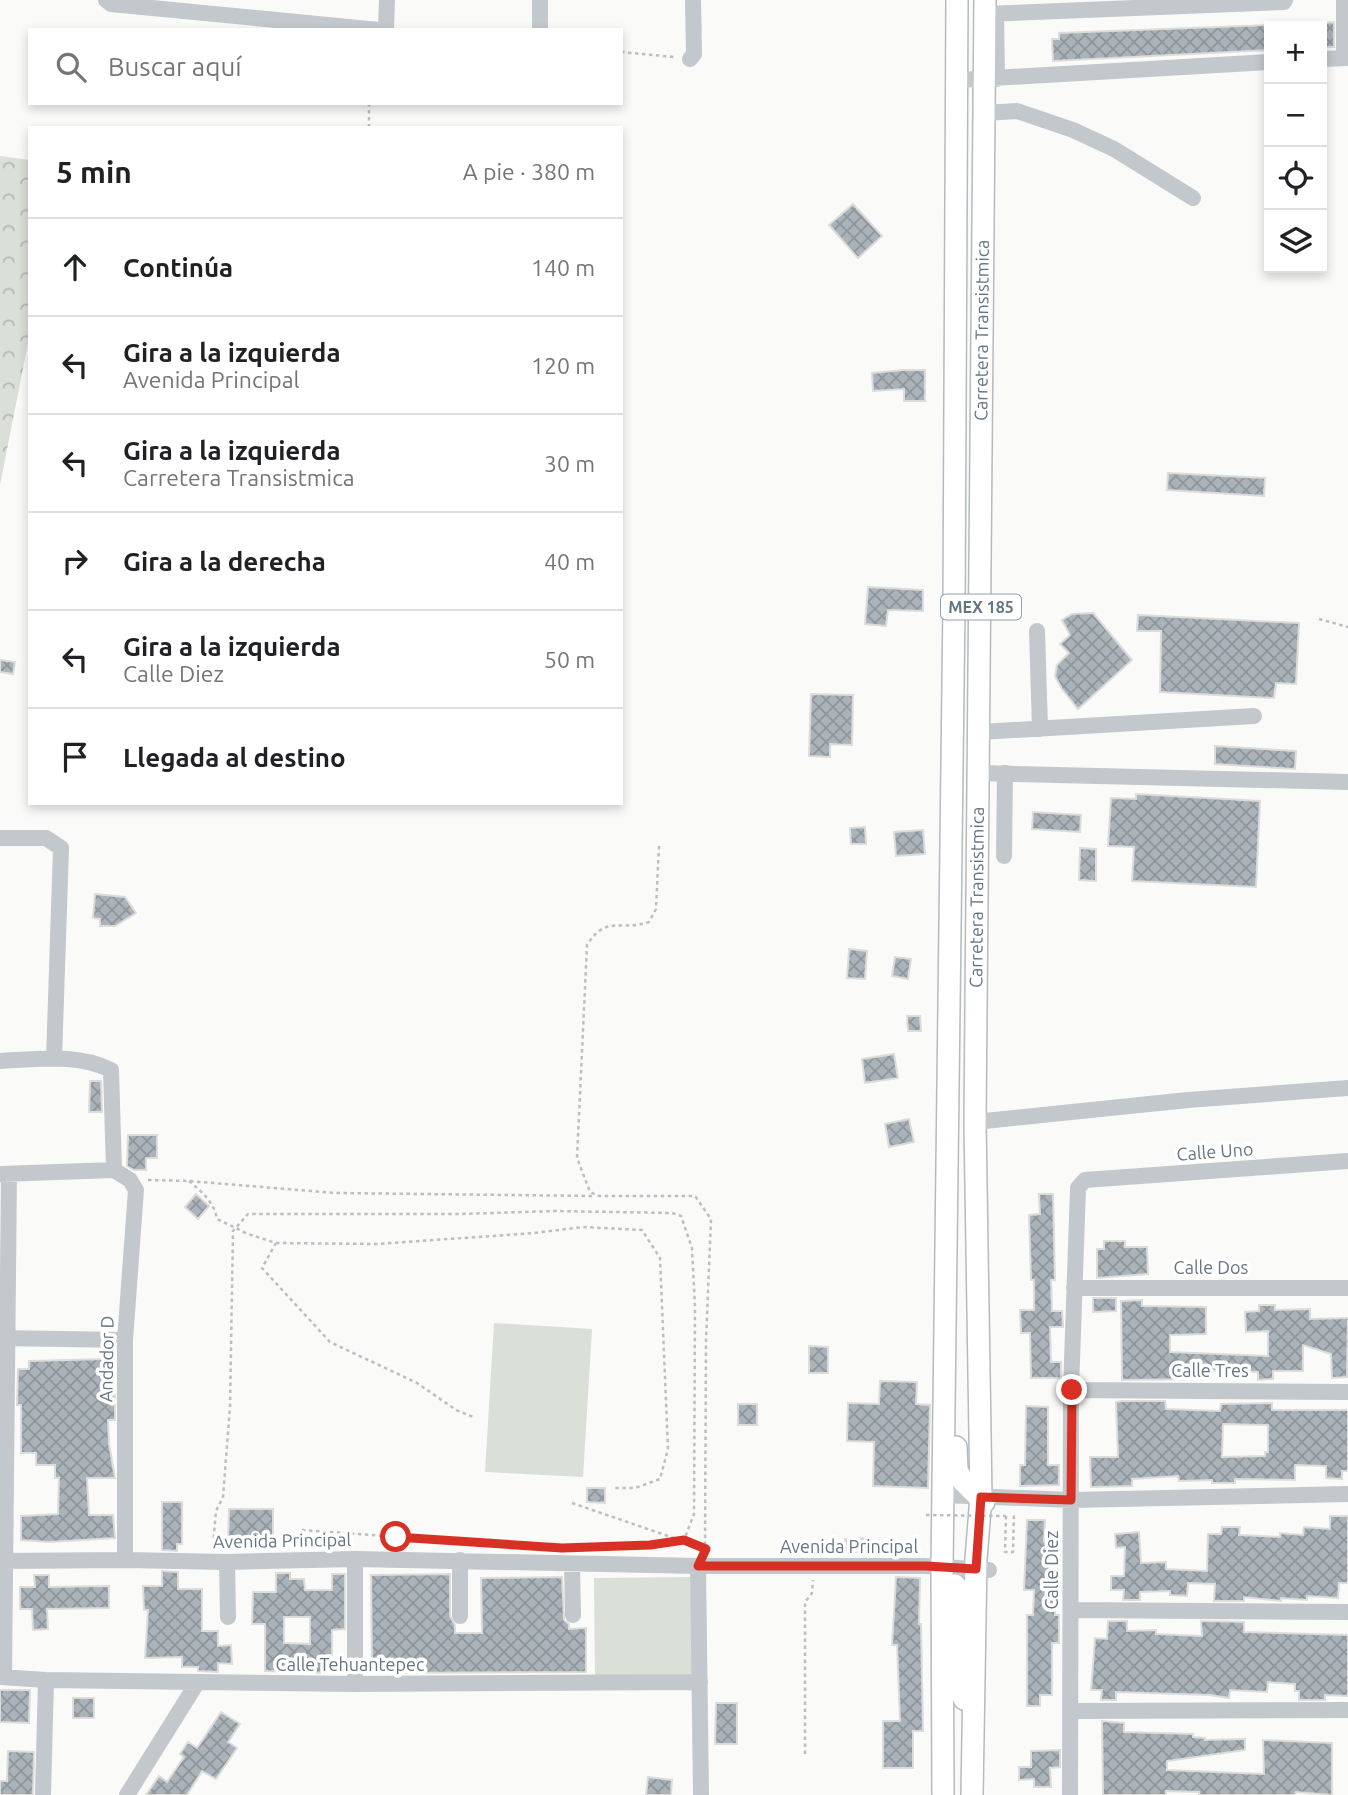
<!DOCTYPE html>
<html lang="es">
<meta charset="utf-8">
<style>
body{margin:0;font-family:Ubuntu,sans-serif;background:#f2f2f2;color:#202124}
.controls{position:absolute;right:21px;top:21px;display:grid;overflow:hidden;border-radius:0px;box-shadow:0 4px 10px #0003}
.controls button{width:63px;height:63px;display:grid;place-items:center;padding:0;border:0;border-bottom:2px solid #e0e0e0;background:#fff;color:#202124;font:35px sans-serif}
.stop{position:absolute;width:21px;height:21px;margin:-16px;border:5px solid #d93025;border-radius:50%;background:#fff}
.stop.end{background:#d93025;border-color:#fff;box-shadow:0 2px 7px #0008}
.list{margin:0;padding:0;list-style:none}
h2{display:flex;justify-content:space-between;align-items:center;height:91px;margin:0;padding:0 28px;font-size:30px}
h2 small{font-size:23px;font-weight:400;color:#757577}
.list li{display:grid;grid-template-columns:46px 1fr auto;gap:21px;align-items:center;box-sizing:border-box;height:98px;padding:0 28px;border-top:2px solid #e0e0e0}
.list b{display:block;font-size:26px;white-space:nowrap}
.list p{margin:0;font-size:23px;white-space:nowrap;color:#757577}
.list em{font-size:23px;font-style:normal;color:#757577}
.icon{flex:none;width:38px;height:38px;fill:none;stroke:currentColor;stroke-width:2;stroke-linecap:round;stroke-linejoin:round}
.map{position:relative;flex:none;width:1348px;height:1795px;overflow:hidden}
.search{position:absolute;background:#fff;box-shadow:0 4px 10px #0003;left:28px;top:28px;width:595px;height:77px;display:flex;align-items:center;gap:18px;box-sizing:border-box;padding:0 24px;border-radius:0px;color:#757577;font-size:26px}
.panel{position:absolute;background:#fff;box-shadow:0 4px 10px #0003;left:28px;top:126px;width:595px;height:679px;border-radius:0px}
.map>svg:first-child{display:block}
.grass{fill:#dadfd7}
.forest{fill:url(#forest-crowns)}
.building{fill:url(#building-cross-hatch);stroke:#dcdcda;stroke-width:2;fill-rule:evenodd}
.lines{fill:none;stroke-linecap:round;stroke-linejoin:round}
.major-casing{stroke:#b5babe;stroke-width:24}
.path{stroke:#bbbfc2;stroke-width:2.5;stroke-dasharray:3.5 3.5;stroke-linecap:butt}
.minor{stroke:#c3c8cc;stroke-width:16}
.major{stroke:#fff;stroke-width:21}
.path-bridge{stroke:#bbbfc2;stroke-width:2.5;stroke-dasharray:3.5 3.5;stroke-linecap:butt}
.route{stroke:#d93025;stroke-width:9}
.labels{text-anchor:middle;stroke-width:7;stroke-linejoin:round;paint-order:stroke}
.shield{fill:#fff;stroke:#939fa8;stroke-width:2}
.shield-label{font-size:16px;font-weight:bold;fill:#657683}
.street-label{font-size:18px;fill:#657683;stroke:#fff}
</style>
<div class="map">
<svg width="1348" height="1795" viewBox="0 0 1348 1795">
<defs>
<pattern id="forest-crowns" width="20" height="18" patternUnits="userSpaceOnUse" patternTransform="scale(1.75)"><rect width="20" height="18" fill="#dadfd7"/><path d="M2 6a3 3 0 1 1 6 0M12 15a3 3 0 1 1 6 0" fill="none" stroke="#b4b9b4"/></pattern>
<pattern id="building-cross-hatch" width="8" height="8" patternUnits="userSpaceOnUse" patternTransform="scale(1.75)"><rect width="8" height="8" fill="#aab3b9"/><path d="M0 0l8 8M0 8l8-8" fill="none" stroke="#8e969c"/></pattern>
</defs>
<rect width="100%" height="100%" fill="#fafaf8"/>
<path class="grass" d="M494,1323L592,1329L583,1477L485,1472Z
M698,1577L699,1679L595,1680L594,1578Z"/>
<path class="forest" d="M0,156L30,160V333L0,485Z"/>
<path class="building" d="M1334,22V47H1322V23Z
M1269,25V50L1053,61L1052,39H1059V33Z
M853,204L882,236L858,258L829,225Z
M903,370H925V401H904V389L873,391L872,373Z
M1168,473L1265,478L1264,496L1167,490Z
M868,587L923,590V611L888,610L886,626L865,624Z
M1093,613L1132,660L1078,709L1062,689L1055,676L1057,665L1069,653L1060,644L1070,635L1062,620L1072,614Z
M1138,615L1299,623L1296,684L1276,683L1274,698L1160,692L1161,631H1137Z
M0,660L15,662L13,674L0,672Z
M811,694L853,695L852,745L830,744V757L809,756Z
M1215,746L1296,751L1295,769L1215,764Z
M1136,794L1260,801L1256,887L1132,881L1134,847L1108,846L1111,798L1136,799Z
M1033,812L1081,815L1080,832L1032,829Z
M865,827L866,844H851L850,828Z
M923,830L925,854L896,856L894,832Z
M1080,848L1096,849V881L1079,880Z
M95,894L125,897L136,913L115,926H100V919L93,918Z
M849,949L867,951L865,979L847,978Z
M895,957L911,959L908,979L892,976Z
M907,1016H920L921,1031H908Z
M894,1054L898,1078L865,1083L862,1059Z
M90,1081H101L102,1112H89Z
M909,1119L914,1142L889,1147L885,1124Z
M128,1135H157V1158H146V1170H134L127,1166Z
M196,1194L209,1206L198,1219L185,1207Z
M1039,1194H1053L1055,1280H1051L1052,1311H1062L1063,1324V1327H1050L1051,1362H1061V1378H1031L1030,1333H1021L1020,1310H1034V1280H1031L1029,1215L1040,1214Z
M1104,1241H1125V1247H1147L1148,1274L1097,1278V1249H1104Z
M1093,1298H1116V1311L1093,1312Z
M1142,1300V1306L1206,1307V1334L1170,1335V1352L1268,1356V1331L1246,1332L1245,1312L1259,1311V1305H1275V1310L1310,1309V1319L1348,1318L1347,1377L1332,1378L1331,1354L1303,1345V1371H1273V1379L1258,1380V1372L1205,1370V1379L1122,1380L1121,1301Z
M809,1346L828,1347V1373H809Z
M107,1359L105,1394H115V1420H108L109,1444L115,1478H87L89,1515H113L115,1538L49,1542L21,1540V1516L58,1514L59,1478H55V1465H36V1453H21V1405H17L18,1369H29V1361Z
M880,1381L917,1382L916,1404L930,1405L928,1488L873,1486L874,1442L847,1441L848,1403L879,1404Z
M1122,1401H1165L1166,1409L1220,1411L1221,1404L1272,1403V1410H1348V1471H1342V1479L1326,1478V1466L1295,1465V1480L1235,1479V1483H1212V1480L1179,1481L1178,1476L1132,1479V1486L1091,1487L1090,1457H1118L1116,1402ZM1223,1424L1268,1425V1452H1265V1456L1222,1457Z
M738,1404H757V1425H738Z
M1026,1406L1048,1407V1465H1059V1485L1020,1486V1465H1025Z
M587,1488H605V1503L587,1502Z
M162,1502H182V1544H177V1551L162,1550Z
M229,1509H273V1547L228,1546Z
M1330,1516H1348V1583H1339L1338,1598L1307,1596V1600L1281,1598V1601L1244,1597V1601H1214L1215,1584L1188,1583L1187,1596L1170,1595V1591L1140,1592V1600H1123L1124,1590H1111V1576H1124L1125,1547L1116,1548L1115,1534L1139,1532L1141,1563L1166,1562V1569L1207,1571L1208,1534H1221L1222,1527H1240L1239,1535L1280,1537V1533L1303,1535L1304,1527L1330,1529Z
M1027,1520H1045L1044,1541H1060V1558H1057L1055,1615H1059V1643H1052V1695H1040V1706H1027V1615H1033L1034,1590H1024Z
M866,1538L867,1552H845V1539Z
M162,1571L178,1572V1589H202V1631H218V1646L231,1645L232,1664L218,1663V1672L198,1671V1667H182V1657L145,1658L148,1610H144L143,1586H162Z
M276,1573H290V1579H304L305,1590H332V1574H345V1629L332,1630V1655H328L327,1673L265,1671V1624H252L253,1592H276ZM284,1617H310V1644L284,1643Z
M450,1574V1616L455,1625V1633H482L481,1578L562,1577L564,1620L569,1624V1629L586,1628V1672L372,1673L371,1575Z
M34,1575H49V1587L109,1586V1608L47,1609L48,1629L33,1630L32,1609H20V1587H35Z
M896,1577L920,1578L919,1624H921L923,1731H913V1768H883V1721H900L897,1645H892Z
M1108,1621H1127V1631L1156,1630V1634L1202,1636L1201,1621L1244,1622V1632L1348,1635V1696L1325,1695V1700H1299V1691H1295V1684L1268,1682L1267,1692L1230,1690L1229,1698L1210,1695L1116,1692V1700H1101L1102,1690H1091L1095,1638L1107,1639Z
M0,1690H30L29,1723L0,1722Z
M73,1698H94V1718H73Z
M716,1703H737V1744H715Z
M221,1712L240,1724L228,1742L237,1748L216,1779L202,1771L187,1795H146L159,1776L167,1782L184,1757L180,1754L188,1742L197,1748Z
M1102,1721L1124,1723V1732L1193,1734V1737L1205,1738V1740L1245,1739V1750L1167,1761V1770L1264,1774L1263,1740L1332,1743V1795L1296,1792L1295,1795H1199V1792L1166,1791V1795H1103Z
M1060,1750V1767L1050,1768L1051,1787H1034V1779L1019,1780V1767H1031V1751Z
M8,1751L34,1752L33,1795H0V1781H7Z
M648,1777L672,1780L671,1795H646Z"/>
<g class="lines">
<defs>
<g id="major">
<path d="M956,1447L957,1470L963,1481L984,1502"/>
<path d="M955,1585L961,1690L964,1699"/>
<path d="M943,1795L942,1567L954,604L957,0"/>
<path id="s1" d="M972,1795L976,1559L981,1497L975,1122L985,0"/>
</g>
</defs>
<use href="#major" class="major-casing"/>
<path class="path" d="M621,52L674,57
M369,103V128
M1319,619L1348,627
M659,846L656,909L649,922C619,932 607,914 587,945L577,1158L590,1192L599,1196H695L711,1219L706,1341L705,1551
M148,1180L189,1181L335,1193L595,1196
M189,1181C202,1192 214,1202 217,1219L248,1234L276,1243L262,1268L330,1342L417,1383L456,1410L473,1417
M276,1243L378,1244L534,1233L583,1227L642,1230L660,1258L668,1449L660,1479L635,1488H615
M572,1503L706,1549
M1006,1516L1005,1552H1013L1014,1512
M302,1530L511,1545
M213,1545L216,1511L223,1497L230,1407L233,1231L248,1214H459L555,1211L672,1213L681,1216L692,1248L695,1307L694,1514L684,1540L650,1545L609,1547
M805,1754V1602L812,1593L813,1580"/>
<path class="minor" d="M106,0L111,4L379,30
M1344,0V58
M985,14L1284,2L1285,0
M996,14L997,79
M386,30L387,0
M540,30V0
M690,59L694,54L693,0
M1322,59L1348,58
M958,80L1269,62
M984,113L1017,111L1073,130L1114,149L1193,198
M1037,631L1040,729
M980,732L1254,716
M978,773L1348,782
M0,838H46L61,848L54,1059
M1004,856L1005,773
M0,1061C36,1059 78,1053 111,1070L114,1170
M975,1122L1188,1100L1348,1088
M114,1170L130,1180L136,1190L125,1340V1560
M1,1174L114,1170
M1074,1288H1348
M0,1338L125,1340
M1071,1390L1348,1392
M943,1495L1071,1500L1348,1494
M355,1559V1684
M460,1560V1616
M0,1561L125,1560L227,1562L355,1559L698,1566H926L989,1570
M227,1562L228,1617
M572,1564L573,1615
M698,1566L701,1795
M1071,1610L1348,1612
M0,1677L46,1680L355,1684L700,1682
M4,1677L9,1174
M1071,1711L1348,1710
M43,1795L46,1680
M127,1795L197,1683
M1070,1795L1071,1390L1078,1188L1085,1180L1348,1161"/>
<use href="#major" class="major"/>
<path class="path-bridge" d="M926,1515L1006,1516"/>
</g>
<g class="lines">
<path class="route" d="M396,1537L562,1548L650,1545L684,1540L706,1549L698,1566H926L976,1569L981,1497L1071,1500L1072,1390"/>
</g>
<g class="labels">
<rect class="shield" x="941" y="594.5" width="80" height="25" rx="5"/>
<g class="shield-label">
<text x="981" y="613">MEX 185</text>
</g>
<g class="street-label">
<text dy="6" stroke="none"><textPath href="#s1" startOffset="1465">Carretera Transistmica</textPath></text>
<text dy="6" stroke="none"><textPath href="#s1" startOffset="898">Carretera Transistmica</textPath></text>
<text transform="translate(1215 1152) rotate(-4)" y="6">Calle Uno</text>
<text x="1211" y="1274">Calle Dos</text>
<text transform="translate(107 1359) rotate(-89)" y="6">Andador D</text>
<text x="1210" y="1377">Calle Tres</text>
<text transform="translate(282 1541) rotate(-1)" y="6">Avenida Principal</text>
<text x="849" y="1553">Avenida Principal</text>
<text transform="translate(1052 1570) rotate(-90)" y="6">Calle Diez</text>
<text x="350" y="1671">Calle Tehuantepec</text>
</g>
</g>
</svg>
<div class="controls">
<button>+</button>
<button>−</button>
<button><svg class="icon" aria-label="locate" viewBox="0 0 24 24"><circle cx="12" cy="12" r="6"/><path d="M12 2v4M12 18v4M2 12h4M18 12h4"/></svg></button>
<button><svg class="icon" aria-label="layers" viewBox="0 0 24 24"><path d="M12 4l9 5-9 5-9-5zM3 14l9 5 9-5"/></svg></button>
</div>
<div class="stop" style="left:396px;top:1537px"></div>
<div class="stop end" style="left:1072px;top:1390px"></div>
<div class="search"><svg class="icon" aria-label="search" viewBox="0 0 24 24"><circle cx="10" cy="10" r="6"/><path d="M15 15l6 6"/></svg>Buscar aquí</div>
<section class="panel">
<h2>5 min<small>A pie · 380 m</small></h2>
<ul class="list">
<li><svg class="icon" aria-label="ahead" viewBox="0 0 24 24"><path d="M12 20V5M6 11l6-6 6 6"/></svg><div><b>Continúa</b></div><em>140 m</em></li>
<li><svg class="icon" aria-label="left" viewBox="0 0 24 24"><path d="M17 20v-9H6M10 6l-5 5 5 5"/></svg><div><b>Gira a la izquierda</b><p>Avenida Principal</p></div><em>120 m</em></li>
<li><svg class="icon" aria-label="left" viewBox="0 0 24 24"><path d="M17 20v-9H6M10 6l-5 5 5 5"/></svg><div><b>Gira a la izquierda</b><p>Carretera Transistmica</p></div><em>30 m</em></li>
<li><svg class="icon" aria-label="right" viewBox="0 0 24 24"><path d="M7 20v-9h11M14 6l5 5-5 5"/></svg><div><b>Gira a la derecha</b></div><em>40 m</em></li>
<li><svg class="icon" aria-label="left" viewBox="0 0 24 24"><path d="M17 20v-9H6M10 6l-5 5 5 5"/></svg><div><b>Gira a la izquierda</b><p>Calle Diez</p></div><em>50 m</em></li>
<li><svg class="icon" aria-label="arrive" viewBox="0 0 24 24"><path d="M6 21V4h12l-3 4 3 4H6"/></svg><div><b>Llegada al destino</b></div></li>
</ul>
</section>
</div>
